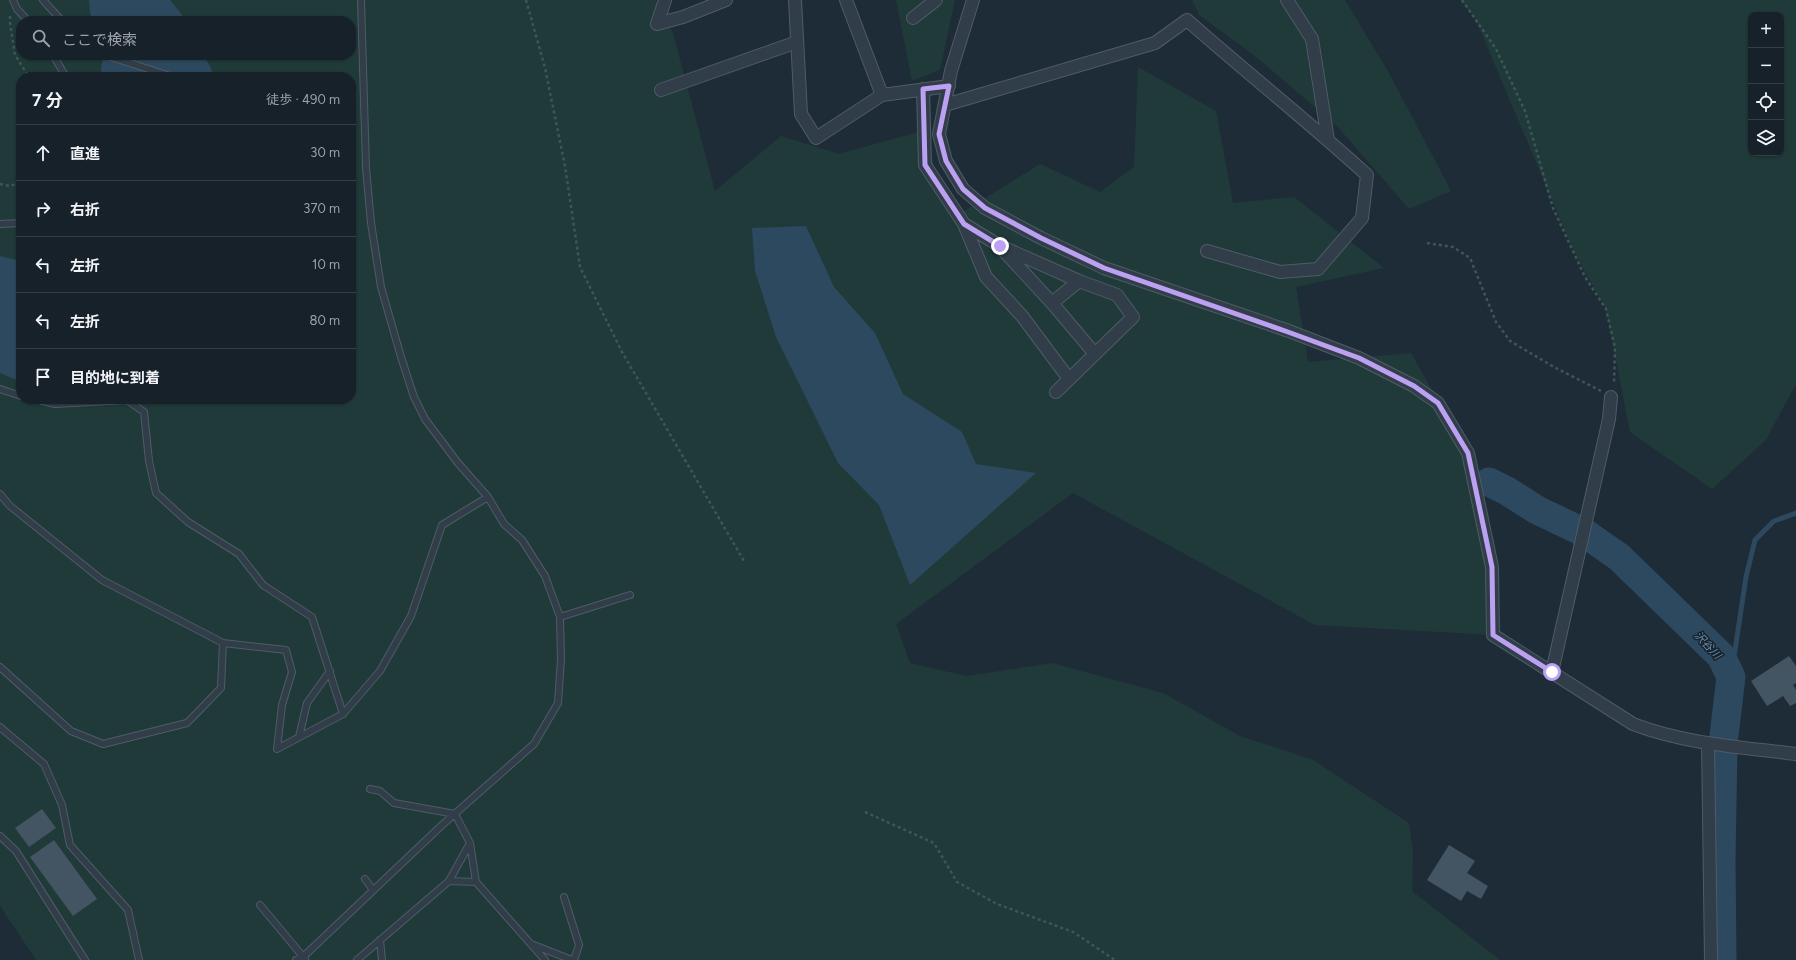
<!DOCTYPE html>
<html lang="ja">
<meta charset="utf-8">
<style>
body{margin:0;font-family:Figtree,"Noto Sans JP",sans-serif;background:#232e36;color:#f1f3f6}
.controls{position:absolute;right:12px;top:12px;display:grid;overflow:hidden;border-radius:8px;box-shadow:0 1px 3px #0004}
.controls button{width:36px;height:36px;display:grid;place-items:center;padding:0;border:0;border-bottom:1px solid #353e47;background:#16212a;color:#f1f3f6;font:20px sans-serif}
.stop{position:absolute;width:12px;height:12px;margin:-9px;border:3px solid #bca0f2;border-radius:50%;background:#fff}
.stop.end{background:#bca0f2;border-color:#fff;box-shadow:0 1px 4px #0008}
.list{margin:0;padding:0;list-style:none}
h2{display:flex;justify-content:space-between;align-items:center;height:52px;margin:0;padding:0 16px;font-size:17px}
h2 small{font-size:13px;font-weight:400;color:#9ea3a8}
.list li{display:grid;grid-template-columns:26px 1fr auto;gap:12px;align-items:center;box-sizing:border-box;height:56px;padding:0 16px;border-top:1px solid #353e47}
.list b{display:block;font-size:15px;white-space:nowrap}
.list em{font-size:13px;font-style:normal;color:#9ea3a8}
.icon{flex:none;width:22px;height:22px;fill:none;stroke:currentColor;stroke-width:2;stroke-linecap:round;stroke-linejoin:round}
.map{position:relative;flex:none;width:1796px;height:960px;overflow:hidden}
.search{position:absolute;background:#16212a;box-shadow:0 1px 3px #0004;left:16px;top:16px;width:340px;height:44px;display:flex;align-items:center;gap:10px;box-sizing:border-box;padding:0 14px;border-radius:16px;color:#9ea3a8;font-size:15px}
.panel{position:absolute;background:#16212a;box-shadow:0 1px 3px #0004;left:16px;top:72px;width:340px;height:332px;border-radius:16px}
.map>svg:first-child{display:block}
.green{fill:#203a39;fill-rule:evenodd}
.water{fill:#2d495f}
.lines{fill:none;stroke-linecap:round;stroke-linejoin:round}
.stream{stroke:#2d495f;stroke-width:5}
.river{stroke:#2d495f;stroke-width:29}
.building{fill:#435463}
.lane-casing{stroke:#4f5c67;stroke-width:8}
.street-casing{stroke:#4f5c67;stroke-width:14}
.path{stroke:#3d5656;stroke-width:2.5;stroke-dasharray:3 3;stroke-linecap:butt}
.lane{stroke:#313e49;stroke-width:6}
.street{stroke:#313e49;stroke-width:12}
.route{stroke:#bca0f2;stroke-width:5}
.labels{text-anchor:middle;stroke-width:3;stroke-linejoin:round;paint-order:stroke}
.water-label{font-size:11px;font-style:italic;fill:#688ead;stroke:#17232d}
</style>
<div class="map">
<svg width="1796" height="960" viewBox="0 0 1796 960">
<rect width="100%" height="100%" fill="#1e2c38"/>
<path class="green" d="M0,0H656L673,33L715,191L781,136L839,154L922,131L953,218L1040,164L1100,192L1134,167L1138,67L1216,111L1233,203L1294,197L1384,268L1296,287L1308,362L1411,353L1468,453L1482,517L1493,635L1315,625L1073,493L896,624L910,663L966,676L1052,663L1163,693L1240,736L1313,760L1409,823L1413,852L1412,891L1500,960H36L0,906ZM21,21H351V55H21ZM21,77H351V399H21Z
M896,0H955L940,70L912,81Z
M1192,0H1345L1389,73L1451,191L1409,209L1338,127L1255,56L1199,15Z
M1460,0H1796V384L1766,440L1712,489L1630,432L1606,309L1574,252L1475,18ZM1751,15H1781V153H1751Z"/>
<path class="water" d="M89,0H170L187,21H94L90,13Z
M103,55H204L215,77H103L101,70Z
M806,226L834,287L875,333L903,394L962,432L976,464L1036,473L910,585L879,505L838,463L776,337L755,271L752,228Z
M0,256L21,261V382L0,373Z"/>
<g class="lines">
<path class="stream" d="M1731,677L1746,577L1755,540L1774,521L1796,513"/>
<path class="river" d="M1489,482L1507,491L1537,510L1583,532L1619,557L1721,656L1731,677L1723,744L1721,861L1722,960"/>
</g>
<path class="building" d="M1789,656L1796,666V683L1793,685L1796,690V703L1790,706L1783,696L1767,706L1751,681Z
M42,809L56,828L29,847L15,828Z
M54,840L97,899L73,916L30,857Z
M1449,845L1475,861L1467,873L1488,886L1481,899L1467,891L1461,901L1427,880Z"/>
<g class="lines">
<defs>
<path id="lane" d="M13,0L17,9L28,21
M43,0L62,21
M53,55L66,77
M105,55L173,77
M0,224L21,223
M0,389L21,396
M35,399L55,404L127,400L144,412L149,461L156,493L188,522L239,554L263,585L312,617L343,714
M0,494L10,506L102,580L223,643L286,650L292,672L282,705L277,749L343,714L380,671L411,616L442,525L488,497
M560,617L630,595
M0,667L71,731L103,744L187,723L221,688L223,643
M0,727L44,764L62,805L70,845L128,910L139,960
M299,737L307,703L330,671
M370,789L380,791L394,803L455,814L470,843L476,882L545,960
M0,836L16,851L85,960
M365,879L373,890
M449,881L470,843
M564,897L579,945L574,960
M260,905L305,959
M380,940L382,960
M531,944L572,960
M296,960L303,957L441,826L534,744L558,703L561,659L560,617L545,576L522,540L504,524L488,497L458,463L425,419L414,397L401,357L381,287L371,223L366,168L361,0
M357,960L449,881L476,882"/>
<path id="street" d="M665,0L657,24L683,17L726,0
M795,0L801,114L816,138L882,95L949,86
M846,0L882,95
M973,0L951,71L939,134L946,161L963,189L985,208L1041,238L1104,268L1289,331L1359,358L1414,386L1438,403L1468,453L1492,567L1493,635L1633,724C1685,744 1741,747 1796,754
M1287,0L1312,39L1328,140
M913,18L936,0
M923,89L925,165L964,224L1000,246L1079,281L1117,295L1133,317L1095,354
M661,90L797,42
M945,105L1155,43L1187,20C1247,73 1309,122 1367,175L1362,218L1318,269L1280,272L1207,251
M964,224L986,277L1022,316L1069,379
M1003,250L1052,303L1095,354L1056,392
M1052,303L1079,281
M1552,672L1609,419L1611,397
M1708,743L1711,960"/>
</defs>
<use href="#lane" class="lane-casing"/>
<use href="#street" class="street-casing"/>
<path class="path" d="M526,0L545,68L565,166L580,267L622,352L744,561
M1462,0L1496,49L1525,111L1553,208L1585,277L1606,309L1615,348L1614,384
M10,16V23L15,55L29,77
M0,184L10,186L21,182
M1427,243L1453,247L1470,258L1496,322L1510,341L1554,367L1601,391
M865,812L934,843L957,882L997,904L1073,932L1115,960"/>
<use href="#lane" class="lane"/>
<use href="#street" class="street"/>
</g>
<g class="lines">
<path class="route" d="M1000,246L964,224L925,165L923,89L949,86L939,134L946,161L963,189L985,208L1041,238L1104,268L1288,332L1359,358L1414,386L1438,403L1468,453L1492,567L1493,635L1552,672"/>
</g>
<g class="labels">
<g class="water-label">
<text transform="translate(1708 645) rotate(47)" y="4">沢谷川</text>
</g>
</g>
</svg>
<div class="controls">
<button>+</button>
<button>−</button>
<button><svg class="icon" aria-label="locate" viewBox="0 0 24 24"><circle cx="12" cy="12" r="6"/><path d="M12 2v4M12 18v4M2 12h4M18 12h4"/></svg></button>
<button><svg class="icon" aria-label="layers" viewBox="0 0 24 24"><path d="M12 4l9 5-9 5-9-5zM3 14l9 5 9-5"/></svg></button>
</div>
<div class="stop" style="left:1552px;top:672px"></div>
<div class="stop end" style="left:1000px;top:246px"></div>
<div class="search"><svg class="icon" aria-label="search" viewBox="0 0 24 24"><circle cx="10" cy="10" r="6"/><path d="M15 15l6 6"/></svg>ここで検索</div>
<section class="panel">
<h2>7 分<small>徒歩 · 490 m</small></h2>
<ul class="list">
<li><svg class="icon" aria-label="ahead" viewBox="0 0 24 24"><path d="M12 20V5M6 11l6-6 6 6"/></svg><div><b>直進</b></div><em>30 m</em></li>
<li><svg class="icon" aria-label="right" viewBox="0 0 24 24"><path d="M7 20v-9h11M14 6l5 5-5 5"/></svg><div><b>右折</b></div><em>370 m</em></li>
<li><svg class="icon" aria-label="left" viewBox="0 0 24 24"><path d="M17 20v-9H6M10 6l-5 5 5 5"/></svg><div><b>左折</b></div><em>10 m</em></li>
<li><svg class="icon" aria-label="left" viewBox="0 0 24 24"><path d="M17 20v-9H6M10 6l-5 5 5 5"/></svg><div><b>左折</b></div><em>80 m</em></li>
<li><svg class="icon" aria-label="arrive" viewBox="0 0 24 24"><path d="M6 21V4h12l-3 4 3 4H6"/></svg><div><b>目的地に到着</b></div></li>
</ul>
</section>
</div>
